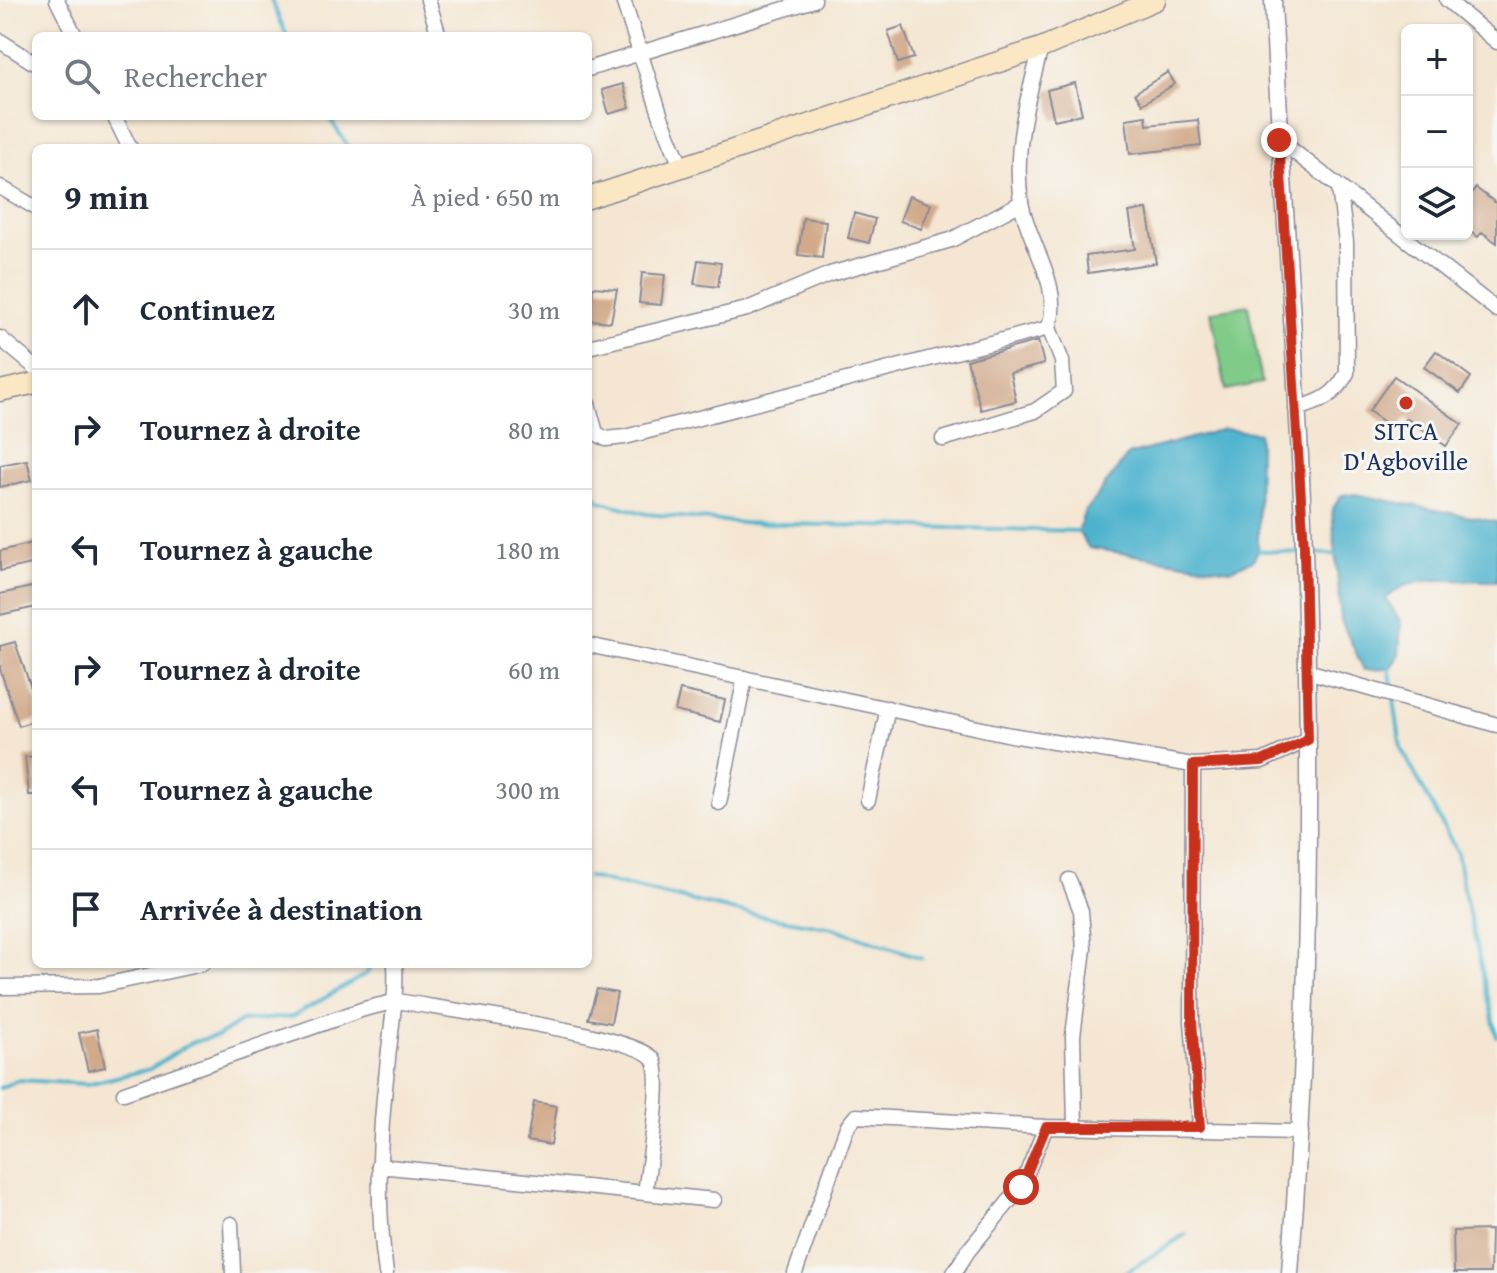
<!DOCTYPE html>
<html lang="fr">
<meta charset="utf-8">
<style>
body{margin:0;font-family:"Gentium Book Plus",serif;background:#f2f2f3;color:#1f2937}
.controls{position:absolute;right:24px;top:24px;display:grid;overflow:hidden;border-radius:12px;box-shadow:0 2px 6px #0004}
.controls button{width:72px;height:72px;display:grid;place-items:center;padding:0;border:0;border-bottom:2px solid #e0e1e3;background:#fff;color:#1f2937;font:40px sans-serif}
.stop{position:absolute;width:24px;height:24px;margin:-18px;border:6px solid #c8321e;border-radius:50%;background:#fff}
.stop.end{background:#c8321e;border-color:#fff;box-shadow:0 2px 8px #0008}
.list{margin:0;padding:0;list-style:none}
h2{display:flex;justify-content:space-between;align-items:center;height:104px;margin:0;padding:0 32px;font-size:34px}
h2 small{font-size:26px;font-weight:400;color:#747a83}
.list li{display:grid;grid-template-columns:52px 1fr auto;gap:24px;align-items:center;box-sizing:border-box;height:120px;padding:0 32px;border-top:2px solid #e0e1e3}
.list b{display:block;font-size:30px;white-space:nowrap}
.list em{font-size:26px;font-style:normal;color:#747a83}
.icon{flex:none;width:44px;height:44px;fill:none;stroke:currentColor;stroke-width:2;stroke-linecap:round;stroke-linejoin:round}
.map{position:relative;flex:none;width:1497px;height:1273px;overflow:hidden}
.search{position:absolute;background:#fff;box-shadow:0 2px 6px #0004;left:32px;top:32px;width:560px;height:88px;display:flex;align-items:center;gap:20px;box-sizing:border-box;padding:0 28px;border-radius:12px;color:#747a83;font-size:30px}
.panel{position:absolute;background:#fff;box-shadow:0 2px 6px #0004;left:32px;top:144px;width:560px;height:824px;border-radius:12px}
.map>svg:first-child{display:block}
.green{fill:#80cb88;stroke:#4e7d73;stroke-width:2}
.water{fill:#4eb3cd;stroke:#347196;stroke-width:2}
.lines{fill:none;stroke-linecap:round;stroke-linejoin:round}
.stream{stroke:#4eb3cd;stroke-width:4}
.building{fill:#d2aa8b}
.minor-casing{stroke:#888a98;stroke-width:17}
.tertiary-casing{stroke:#888a98;stroke-width:19}
.secondary-casing{stroke:#888a98;stroke-width:23}
.minor{stroke:#fff;stroke-width:14}
.tertiary{stroke:#fff;stroke-width:16}
.secondary{stroke:#fbe7c3;stroke-width:20}
.route{stroke:#c8321e;stroke-width:10}
.poi-dot{fill:#c8321e;stroke:#f6f6f2;stroke-width:3}
.labels{text-anchor:middle;stroke-width:6;stroke-linejoin:round;paint-order:stroke}
.poi-label{font-size:26px;fill:#1b2f5e;stroke:#f6f6f2}
</style>
<div class="map">
<svg width="1497" height="1273" viewBox="0 0 1497 1273">
<rect width="100%" height="100%" fill="#f6f6f2"/>
<filter id="ink" filterUnits="userSpaceOnUse"><feTurbulence type="fractalNoise" baseFrequency=".0125" numOctaves="2"/><feDisplacementMap in="SourceGraphic" scale="16" xChannelSelector="R" yChannelSelector="G"/><feConvolveMatrix kernelMatrix="1 2 1 2 8 2 1 2 1" color-interpolation-filters="sRGB"/></filter>
<filter id="wash" filterUnits="userSpaceOnUse"><feTurbulence type="fractalNoise" baseFrequency=".006" numOctaves="4" result="noise"/><feDisplacementMap in="SourceGraphic" scale="32" xChannelSelector="R" yChannelSelector="G"/><feGaussianBlur stdDeviation="1.8" result="paint"/><feColorMatrix in="noise" values="0 0 0 0 0 0 0 0 0 0 0 0 0 0 0 0 0 1.4 0 .05"/><feComposite in="paint" operator="in"/></filter>
<g filter="url(#wash)">
<rect width="100%" height="100%" fill="#f4e6d2"/>
<path class="green" d="M1248,305L1262,383L1226,390L1211,312Z"/>
<path class="water" d="M1224,429L1259,433L1258,551L1253,560L1230,570L1089,548L1078,531L1084,513L1128,455Z
M1355,494L1497,522V581C1465,582 1408,572 1386,599L1401,622L1399,655L1390,669L1364,670L1341,621L1332,509L1342,495Z"/>
<g class="lines">
<path class="stream" d="M271,0L287,36
M328,116L349,148
M588,483L600,501L647,514L743,523L1081,531
M1253,550L1300,553
M1309,553L1340,555
M1389,667L1393,690
M1394,699L1401,748L1457,852L1463,887L1497,1037
M588,877L745,913L833,928L922,958
M0,1088L18,1080L87,1084L150,1069L192,1042L218,1036L241,1021L292,1017L366,974L373,964
M1125,1273L1186,1234"/>
</g>
<g id="blocks">
<path class="building" d="M903,26L914,58L898,63L888,31Z
M1168,72L1175,84L1142,104L1135,93Z
M1075,83L1082,114L1054,120L1047,90Z
M623,84L630,108L609,114L602,90Z
M1146,116L1147,125L1198,120L1201,146L1130,154L1126,119Z
M1476,188L1497,204V243L1482,232L1478,237L1467,229V199Z
M909,196L931,204L921,229L900,221Z
M1147,209L1156,263L1088,273L1086,256L1135,249L1129,212Z
M854,213L875,219L869,243L848,238Z
M803,218L826,221L822,258L798,255Z
M698,260L721,263L718,287L694,284Z
M642,273L665,275L661,305L639,303Z
M593,287L617,289L611,322L590,320Z
M1038,341L1044,364L1010,373L1016,401L981,410L967,360Z
M1436,351L1471,377L1460,393L1424,367Z
M1394,376L1462,424L1446,446L1406,418L1397,431L1369,411Z
M27,460L32,480L0,487V465Z
M36,542V563L0,571V551Z
M36,586V607L0,615V594Z
M15,642L36,702V720L19,726L0,669V646Z
M680,690L725,700L720,722L675,711Z
M36,756V795H29L25,757Z
M597,989L617,993L611,1023L588,1019Z
M97,1029L105,1067L88,1071L79,1033Z
M534,1102L557,1106L551,1145L527,1141Z
M1491,1230L1490,1273H1454L1453,1231Z"/>
</g>
</g>
<g filter="url(#ink)">
<use href="#blocks" fill-opacity="0" stroke="#888a98" stroke-width="2"/>
<g class="lines">
<defs>
<path id="minor" d="M57,0L75,36
M428,0L439,36
M623,0L661,117L681,166
M1447,0L1497,42
M0,41L36,64
M588,69L814,0
M114,116L130,148
M1279,140L1497,310
M0,187L36,208
M0,338L36,368
M588,347L747,309L830,274L951,240L1021,203
M588,404L596,433L606,439L625,437L1049,328C1063,284 1028,244 1021,202C1013,149 1027,99 1041,48
M1296,409C1321,402 1335,396 1347,373L1346,242L1339,187
M943,439L1035,411L1064,391L1062,361L1049,328
M588,645L1011,735L1193,765L1262,761L1308,740
M1307,671L1497,725
M1193,765L1192,1021L1200,1127
M868,800L888,708
M719,803L745,678
M1069,880L1081,911L1084,949L1073,1036L1075,1127
M0,987L99,986L202,964
M124,1093L364,1009L397,1001C435,1008 638,1035 653,1059C664,1076 648,1169 645,1193
M379,1166L714,1200
M231,1224L233,1273
M386,1273C376,1204 379,1138 387,1069C390,1033 397,1001 395,964
M795,1273L847,1127L856,1116L1046,1127L1301,1132
M954,1273L968,1251L1021,1187L1046,1127"/>
<path id="tertiary" d="M1273,0C1281,183 1298,366 1304,550C1312,790 1309,1033 1290,1273"/>
<path id="secondary" d="M588,198L1041,48L1155,0
M0,391L36,383"/>
</defs>
<use href="#minor" class="minor-casing"/>
<use href="#tertiary" class="tertiary-casing"/>
<use href="#secondary" class="secondary-casing"/>
<use href="#minor" class="minor"/>
<use href="#tertiary" class="tertiary"/>
<use href="#secondary" class="secondary"/>
</g>
</g>
<g class="lines" filter="url(#ink)">
<path class="route" d="M1021,1187L1046,1127H1200L1192,1021L1193,765L1262,761L1308,740L1304,547L1279,140"/>
</g>
<circle class="poi-dot" cx="1406" cy="403" r="8"/>
<g class="labels">
<g class="poi-label">
<text x="1406" y="440">SITCA<tspan x="1406" dy="30">D'Agboville</tspan></text>
</g>
</g>
</svg>
<div class="controls">
<button>+</button>
<button>−</button>
<button><svg class="icon" aria-label="layers" viewBox="0 0 24 24"><path d="M12 4l9 5-9 5-9-5zM3 14l9 5 9-5"/></svg></button>
</div>
<div class="stop" style="left:1021px;top:1187px"></div>
<div class="stop end" style="left:1279px;top:140px"></div>
<div class="search"><svg class="icon" aria-label="search" viewBox="0 0 24 24"><circle cx="10" cy="10" r="6"/><path d="M15 15l6 6"/></svg>Rechercher</div>
<section class="panel">
<h2>9 min<small>À pied · 650 m</small></h2>
<ul class="list">
<li><svg class="icon" aria-label="ahead" viewBox="0 0 24 24"><path d="M12 20V5M6 11l6-6 6 6"/></svg><div><b>Continuez</b></div><em>30 m</em></li>
<li><svg class="icon" aria-label="right" viewBox="0 0 24 24"><path d="M7 20v-9h11M14 6l5 5-5 5"/></svg><div><b>Tournez à droite</b></div><em>80 m</em></li>
<li><svg class="icon" aria-label="left" viewBox="0 0 24 24"><path d="M17 20v-9H6M10 6l-5 5 5 5"/></svg><div><b>Tournez à gauche</b></div><em>180 m</em></li>
<li><svg class="icon" aria-label="right" viewBox="0 0 24 24"><path d="M7 20v-9h11M14 6l5 5-5 5"/></svg><div><b>Tournez à droite</b></div><em>60 m</em></li>
<li><svg class="icon" aria-label="left" viewBox="0 0 24 24"><path d="M17 20v-9H6M10 6l-5 5 5 5"/></svg><div><b>Tournez à gauche</b></div><em>300 m</em></li>
<li><svg class="icon" aria-label="arrive" viewBox="0 0 24 24"><path d="M6 21V4h12l-3 4 3 4H6"/></svg><div><b>Arrivée à destination</b></div></li>
</ul>
</section>
</div>
